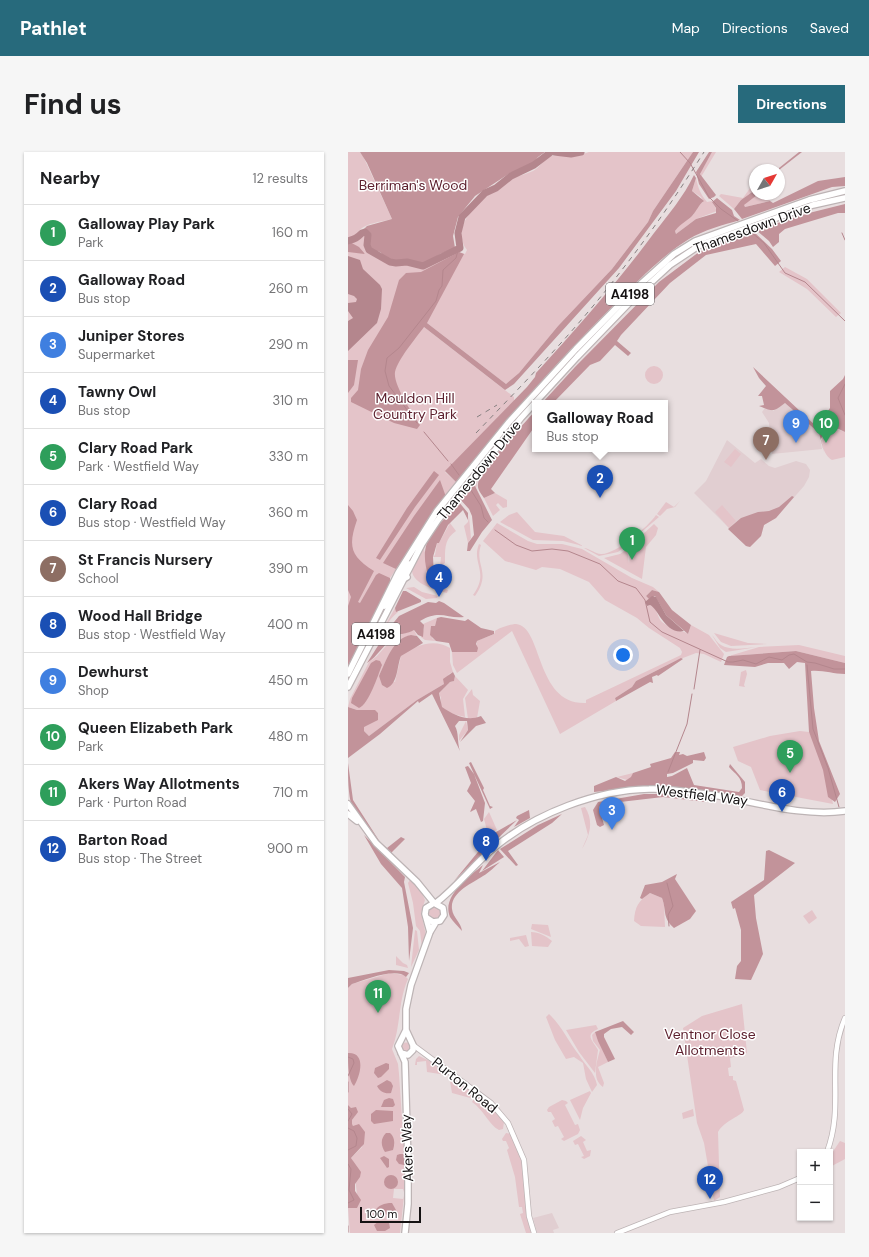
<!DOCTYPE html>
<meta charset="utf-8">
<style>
body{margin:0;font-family:"DM Sans",sans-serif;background:#f6f6f6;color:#202124}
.controls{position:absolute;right:12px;bottom:12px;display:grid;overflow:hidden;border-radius:0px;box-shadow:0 1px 3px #0004}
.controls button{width:36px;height:36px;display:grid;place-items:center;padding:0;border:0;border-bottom:1px solid #e0e0e0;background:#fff;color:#202124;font:20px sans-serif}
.compass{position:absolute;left:401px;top:12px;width:36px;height:36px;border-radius:50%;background:#fff;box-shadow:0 1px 3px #0004;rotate:51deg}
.scale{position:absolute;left:12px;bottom:10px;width:61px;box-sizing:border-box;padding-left:4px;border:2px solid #151213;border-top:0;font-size:11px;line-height:14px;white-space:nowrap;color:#151213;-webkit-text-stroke:3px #fff;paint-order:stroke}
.you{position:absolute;left:275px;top:503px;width:14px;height:14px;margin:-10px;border:3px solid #fff;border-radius:50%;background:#1a73e8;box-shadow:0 0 0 6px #1a73e833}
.badge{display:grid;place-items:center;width:26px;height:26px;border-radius:50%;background:#276a7c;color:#fff;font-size:13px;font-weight:700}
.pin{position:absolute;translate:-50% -33px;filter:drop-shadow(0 1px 2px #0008)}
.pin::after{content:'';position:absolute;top:21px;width:14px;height:12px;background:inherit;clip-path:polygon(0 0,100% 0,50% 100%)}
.popup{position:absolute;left:184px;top:248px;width:136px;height:52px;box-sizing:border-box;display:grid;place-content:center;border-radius:0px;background:#fff;filter:drop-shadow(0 1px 3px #0005);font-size:13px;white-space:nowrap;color:#757577}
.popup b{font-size:15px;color:#202124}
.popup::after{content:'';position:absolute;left:50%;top:100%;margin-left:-8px;border:8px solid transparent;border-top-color:#fff}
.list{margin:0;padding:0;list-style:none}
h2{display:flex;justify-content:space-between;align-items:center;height:52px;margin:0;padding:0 16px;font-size:17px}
h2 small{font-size:13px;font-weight:400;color:#757577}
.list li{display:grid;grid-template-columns:26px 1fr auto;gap:12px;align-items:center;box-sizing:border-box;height:56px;padding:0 16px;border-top:1px solid #e0e0e0}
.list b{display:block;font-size:15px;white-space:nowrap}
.list p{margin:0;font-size:13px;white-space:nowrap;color:#757577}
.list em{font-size:13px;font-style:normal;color:#757577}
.map{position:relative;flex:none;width:497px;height:1081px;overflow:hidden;border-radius:0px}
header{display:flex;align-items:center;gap:24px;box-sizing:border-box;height:56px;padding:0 20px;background:#276a7c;color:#fff}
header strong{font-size:19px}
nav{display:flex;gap:22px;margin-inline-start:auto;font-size:14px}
.intro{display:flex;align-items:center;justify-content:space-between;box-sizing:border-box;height:96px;padding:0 24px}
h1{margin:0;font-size:28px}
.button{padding:10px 18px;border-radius:0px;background:#276a7c;color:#fff;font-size:14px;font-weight:700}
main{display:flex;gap:24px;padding:0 24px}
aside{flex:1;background:#fff;border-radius:0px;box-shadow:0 1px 3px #0004}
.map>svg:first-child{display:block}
.built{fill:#e1ced1}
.green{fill:#e4c4c9}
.forest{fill:#c2939a}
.water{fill:#b4868d}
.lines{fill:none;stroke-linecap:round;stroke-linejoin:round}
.stream{stroke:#b4868d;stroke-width:1}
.river{stroke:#b4868d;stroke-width:7}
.minor-casing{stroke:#bdb4b5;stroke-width:6}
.major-casing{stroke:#bdb4b5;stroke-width:8}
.minor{stroke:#fff;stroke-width:4.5}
.major{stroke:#fff;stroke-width:5.5}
.rail{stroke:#857f80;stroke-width:1;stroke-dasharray:5 5;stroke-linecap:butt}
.labels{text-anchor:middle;stroke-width:3;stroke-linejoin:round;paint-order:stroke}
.shield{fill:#fff;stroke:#5b595a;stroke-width:1}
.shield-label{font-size:13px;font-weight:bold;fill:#151213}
.park-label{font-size:14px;fill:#5d212f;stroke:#fff}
.street-label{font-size:14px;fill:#151213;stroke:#fff}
</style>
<header>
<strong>Pathlet</strong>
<nav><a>Map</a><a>Directions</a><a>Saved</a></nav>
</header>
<div class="intro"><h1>Find us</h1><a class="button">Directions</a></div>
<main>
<aside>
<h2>Nearby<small>12 results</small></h2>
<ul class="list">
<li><span class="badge" style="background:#2e9e5b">1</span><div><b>Galloway Play Park</b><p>Park</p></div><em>160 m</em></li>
<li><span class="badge" style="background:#1a4fb4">2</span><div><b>Galloway Road</b><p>Bus stop</p></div><em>260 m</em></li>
<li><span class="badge" style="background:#3f7fe0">3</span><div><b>Juniper Stores</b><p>Supermarket</p></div><em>290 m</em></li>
<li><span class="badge" style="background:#1a4fb4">4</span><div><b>Tawny Owl</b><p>Bus stop</p></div><em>310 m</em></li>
<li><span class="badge" style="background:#2e9e5b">5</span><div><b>Clary Road Park</b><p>Park · Westfield Way</p></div><em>330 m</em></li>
<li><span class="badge" style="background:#1a4fb4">6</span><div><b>Clary Road</b><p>Bus stop · Westfield Way</p></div><em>360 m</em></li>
<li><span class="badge" style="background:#8d6e63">7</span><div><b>St Francis Nursery</b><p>School</p></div><em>390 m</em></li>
<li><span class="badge" style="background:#1a4fb4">8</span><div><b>Wood Hall Bridge</b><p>Bus stop · Westfield Way</p></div><em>400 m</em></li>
<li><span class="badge" style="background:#3f7fe0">9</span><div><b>Dewhurst</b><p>Shop</p></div><em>450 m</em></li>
<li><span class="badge" style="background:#2e9e5b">10</span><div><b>Queen Elizabeth Park</b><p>Park</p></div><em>480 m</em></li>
<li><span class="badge" style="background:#2e9e5b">11</span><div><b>Akers Way Allotments</b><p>Park · Purton Road</p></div><em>710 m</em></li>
<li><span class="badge" style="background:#1a4fb4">12</span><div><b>Barton Road</b><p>Bus stop · The Street</p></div><em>900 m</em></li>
</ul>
</aside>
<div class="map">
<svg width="497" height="1081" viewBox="0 0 497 1081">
<rect width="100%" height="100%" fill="#e8dedf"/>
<path class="built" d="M437,251L471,281L474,297L424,302L421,271L414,260L417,256L425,259Z
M379,288L407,311L413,307L421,314L427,316L448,309L458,312L462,318L461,325L456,334L428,366L416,373L413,384L400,395L346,341L358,329Z
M204,1061L211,1076L205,1078L206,1081H189L185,1066Z"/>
<path class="green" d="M0,0H12L15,4L44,67C34,70 14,71 10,81L13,80L18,81L17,92L41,111L60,112L70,115L78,114L88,107L111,100L117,102L119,98C98,71 142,39 163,27C170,23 182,22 188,17C193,13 196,8 202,4H230L241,0H345L305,59L300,70L264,117L210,174L171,221L158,232L79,171L76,175L166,245V249L97,320L108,330L42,426V433L0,517Z
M364,0H368L353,25L352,21Z
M348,26C350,36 353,43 359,50L364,49L369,59L348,67L328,82L327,79L334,70L345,63L351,52L355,50L353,45L344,39Z
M405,32L407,38L393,48L386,57L371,44L373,42L395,46Z
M409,42L415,43L420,42L422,49L397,55L395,53Z
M497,43V44L468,50L367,84L347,93L331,103L298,131L227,203L120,324L212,218L289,138L331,101L355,87L463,50Z
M497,48L466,56L371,88L341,103L317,122L291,146L189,251L284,151L340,102L369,88L458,57Z
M437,115L459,127L493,161L488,165L459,137L431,120Z
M297 223a9 9 0 1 1 18 0a9 9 0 1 1-18 0Z
M187,254L144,305L130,327L128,337L124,328Z
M481,274L497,280V305L484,308C473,301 470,282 481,274Z
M387,297L393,302L383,315L376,310Z
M147,341L159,348V355L155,356L150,351L148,353L152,358L145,364L136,346Z
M332,349L327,355L319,357L312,364L309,362L318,350L326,355Z
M105,351L108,355L90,373L76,397L84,427L87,424L93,436L100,438L99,441C88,438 65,432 64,419C72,394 89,372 105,351Z
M374,353L388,369L381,376L367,360Z
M169,360L187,380L216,384L235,394L215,389L185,388L152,370L161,363Z
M308,363L311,365L270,400L251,404L236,396C241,396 247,402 253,402C267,403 301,374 308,363Z
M121,364L123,386L120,391L116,374L120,370Z
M102,371L108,379C96,387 97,398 97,411L92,415L93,405H85L87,403L89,391H91Z
M149,371L180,389L189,392H214L234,397L284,426L305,435L311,440L304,438L298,444L301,447L297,450L299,454L302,453C310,455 308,464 314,470C322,477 334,478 340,482L343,473L361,483L376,502L373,510L356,502L348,501L327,509L288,529L284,535L267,546L268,549L212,582L164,479L109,521L105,513L104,500H128L129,489C133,487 144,483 146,482C147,481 147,480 147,479C150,476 163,472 168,472C195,474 187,553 238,551V548L333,503L334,500L332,496L301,476L289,466L257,448L241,430L212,417L194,415L188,418L157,409L135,389Z
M306,372L310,376L308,383L298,395L294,427L256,406L272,402L279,397L281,411L282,400L280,396Z
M131,392L133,393C126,413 144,420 127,444L125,443C142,420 123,411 131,392Z
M58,436L66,435L74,440L90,444L89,446L78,447Z
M47,456L50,460C31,475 11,522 0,545L12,518Z
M89,466L84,486L88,489L77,488L70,483L73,485L76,477L75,472Z
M66,478L69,484C47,480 39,508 31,524L47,530L53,504C66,493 87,486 102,496V510L105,520L101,522L96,532L69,548L21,584L16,579V574L27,558H9L0,555L2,547L21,510L29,504L46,485Z
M366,481L400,491L420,492L383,494L373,490Z
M364,483C367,486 369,491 373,493C382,499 398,496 409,495L378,500L372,496Z
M451,493L497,504V511L448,499L381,504L411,495Z
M398,518L399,522L396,533L397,535L391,534L393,520Z
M107,524L120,538L115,547L117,565L101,561L93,555V546L91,541L102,530L106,529Z
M124,537L125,543L132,549L129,566L120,567L117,546Z
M118,569L120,578L111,589V583Z
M452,579L461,580L477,614L485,652L412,638L403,615L390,609L385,595L422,584Z
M285,621L284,625L279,628L269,625Z
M237,655C246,669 242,683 234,697L240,683L233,656Z
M141,660L149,678L140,682L136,667Z
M62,728L73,739L77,748L73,761L78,783L74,796L72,779L68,774L65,751L60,731Z
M302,741L314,746L316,753L317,775L293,774L286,769C287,755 290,749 302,741Z
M81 761a6 6 0 1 1 12 0a6 6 0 1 1-12 0Z
M464,758L469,766L461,772L455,764Z
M184,772L200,773L203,785L183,777Z
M67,778L69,779L71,798L63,815Z
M183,780C191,780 198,784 204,789L200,795L184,794Z
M178,783L181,794L177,795L171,787L162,789V786Z
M48,804L55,811L59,813L60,816L48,813Z
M42,821L56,823L60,827C50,849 53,874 44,897L50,912L51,922L56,996V1040L55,1037H46L45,1046L55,1047L56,1044L52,1081H2L0,1056L9,1042L5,1009L3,1006L14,995L16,985L4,973V968L7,964L0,953V836L4,832Z
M394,852L399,901L382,906L383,915L380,916L381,924H385V928L388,929L396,958C394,964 377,968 370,980L372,1045L366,1049L356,991L349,971L335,876L354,864Z
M201,862C214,874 220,889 231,903C237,913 247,921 249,933L244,940L238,927L235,911L226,905L218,907L207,888L198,865Z
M248,873L250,877C236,883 245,889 250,898L247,921L231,900L218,878Z
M247,880L260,910L250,915L256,931L255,935C243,927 249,909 252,898L245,889L244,883Z
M53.5 895a4.5 4.5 0 1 1 9 0a4.5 4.5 0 1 1-9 0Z
M71,904L82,909L98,923L79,920L78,909L69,910V913H67L68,907Z
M101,923L142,953L156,970L155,977L151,978C141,973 135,957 124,950L126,947L104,941Z
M242,939L243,941L235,956L232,968L222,948Z
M214,948L218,949L220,951L217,953L227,973L230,972L232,978L230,982L216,989L213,987L216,985L210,974L207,975L204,969L207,967L203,960H200L199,958L201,955Z
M345,957L346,964L335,967L334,961Z
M158,981L163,982L174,1009L179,1065L183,1081H178L172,1062L175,1061L174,1055H171L167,1025L159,998L161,996L158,989H155L154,987Z
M233,984L238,988L235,990L239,999L243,998L242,1004L236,1007L233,1005L236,1004L230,992L227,993L225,989Z
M492,989L497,991V1007L482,1015V1004Z"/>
<path class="forest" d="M12,0H197L190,5L183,14L162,21L127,44L110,65L105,84L107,96L92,102L75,113L56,110H42L32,100L24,98L19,93L21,82L16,77L19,74L44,67L19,11Z
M345,0H351L328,39L271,116L166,232L157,238L76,175C68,186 50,207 47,220C45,233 65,262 72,273L69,277L46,271L3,250V246L10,238L13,217L20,198L40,165L51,128L58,121L73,120L111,100L116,102L79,171L158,232L171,221L210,174L264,117L300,70L305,59Z
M361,0H364L352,22L368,43L366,45L361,47L351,32L348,20Z
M451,0H454L431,18V16Z
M346,23L348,26L344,39L356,49C350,53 349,59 344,64C338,70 334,70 327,79L328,82L348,67L368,61V56L364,50L369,46L384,58L386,64L392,68C375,73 356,78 341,87C312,105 287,132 264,155C208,211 157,269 108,330L97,319L179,235L187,225L188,221C229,176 270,130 306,81C320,63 336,44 346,23Z
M497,25V34L484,35L394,67L386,57L393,48L407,38L409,43L396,53L397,55L422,49L425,51L470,29Z
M497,52V61H490L437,77L431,82V90L425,95L421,89L408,78L461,61Z
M405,79L424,97L433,109L427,114L408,92L358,103L322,131L273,183L269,189L283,201L280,204L267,193L252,209L242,213L205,251H194L227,215L311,130L351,100Z
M0,89L11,95L17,102L0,100Z
M0,208H10L6,233L0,241Z
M405,215L469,275L482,256V239L495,227L497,223V280L484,274L478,277L473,287L476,300L471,281L437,251C425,260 426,260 411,254L416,253L414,244H410L418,234L411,226Z
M187,259V274L143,337L147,341L136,346C133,342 129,337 130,332C132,317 176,272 187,259Z
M86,319L91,323L67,355L32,408L28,406L59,356Z
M92,328L98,345L48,417L35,411L66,364Z
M125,330L144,368L134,380L122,399H119L120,391L126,383L124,364L121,357L111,346Z
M444,344L446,345L428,366L416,373L413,384L402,395L398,394L380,377L393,366L410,360L421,359L431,355Z
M110,349L120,361V368L115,358L100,373L91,391H89L85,405L86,424L84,427L81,426C70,393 82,380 106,358L108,355L107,353Z
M0,353L5,359L9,368C0,394 2,404 26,419L10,450L12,451L28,423L31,421L42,426V433L0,517V454L3,445L0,438Z
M304,438L311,440L324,458L343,473L340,482L318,463L307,444L301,447L298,444Z
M55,439H58L73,448V450L48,460L47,456Z
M91,449L96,451L116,465C99,467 92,457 72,469L76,473L75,485L70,483L66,478C60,482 51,481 45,486C35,493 30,504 19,511L42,475L51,464L80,450L88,451Z
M93,465L117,469L120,467L133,476L146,479V482L129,489L128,492L130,496L129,500H104L101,491L88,489L82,483L83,474H87L89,466Z
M63,483L69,484L75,491L53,504C49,513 50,532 39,536L34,533L31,524C38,509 45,486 63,483Z
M448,499L497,511V522C485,522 475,518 463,519L466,556L471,589L492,642L487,650L480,645L475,618L461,580L457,511L449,510L441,517L436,511H420L407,515L376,513L379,505L381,504Z
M333,506L335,507L310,524L309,523L304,525L305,531L302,530L268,549L267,546L284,535L288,529Z
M28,508L32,509L34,513C30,523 21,552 11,556L3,551L4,546L23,511Z
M105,520L107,524L106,529L102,530L91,541L94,555C106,563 119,570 133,564L138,571L128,574L112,590L120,578L119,569H111L107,574C111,581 109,590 112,599L84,542L71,551L70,549L32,582L0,606V555L9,558H27L30,561V568L16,575V579L21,584L69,548L96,532L95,527Z
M327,600H332L331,603L335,602L339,604L356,600L358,606L356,609L345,608V611L325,621L319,622V625L324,624L339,616L346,633L391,640L394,636C394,625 387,622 381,615L382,612L397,630V641L394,644L343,638L285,636L246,640V634L268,625L277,629L283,625L285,621L303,615L302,612L323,606Z
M123,610L136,636L135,638L142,654L145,655L142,657L121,611Z
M0,611L5,648L32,690L39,696L53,685L57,687L44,700V704C31,691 12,672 4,655C0,642 0,625 0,611Z
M120,614L126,622L137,651L135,669L133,670L128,657L122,660L127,649L119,639L123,631L117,615Z
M296,642C315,642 342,639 358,650L315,645L255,652L251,655L256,673L252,675L249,673L245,658L250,650Z
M181,658L182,666L166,675L171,668L168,666L169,664Z
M214,662L204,671L160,699L170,713L168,714L152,697L190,673Z
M169,668L146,690L141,684Z
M136,676L145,691L106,729L139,689L134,677Z
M16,683L57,725L56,730L65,776L61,809L60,775L54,736L33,712Z
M150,698L156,705L134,719Z
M421,698L447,711L406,743L408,766L415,802L403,828L387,827L389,814L393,809V778L387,756L385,757L383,750L416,728L418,699Z
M152,710C147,714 141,721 135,724C125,731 102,740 104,757C105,766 113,770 114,779C110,774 105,770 102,765C93,744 122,724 135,713L131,721Z
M329,722L327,727L348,759L342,767L326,776C314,765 319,760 314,746L302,741L294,747L292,746L297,733L314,730Z
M41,818L56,819L61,821L58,825C48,815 17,828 4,832L0,836V826Z
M275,869L286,880L283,883L274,875L263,877L256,882V885L267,907L260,910L250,889L247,880Z
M0,901C19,900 12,925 6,934C0,928 0,910 0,901Z
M38,911L41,912V917L33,925L30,926L26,921L27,916Z
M39,928L43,930L45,934L43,941C37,942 32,940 29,934Z
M41,946L45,947L47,953L45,955H33L36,948Z
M0,953L3,956L8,955L10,960L4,968V972L5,974L11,972L17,980L16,992L3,1006L13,1020L12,1025L7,1032V1039L13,1048L9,1056H0Z
M28,958L45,959V969L26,972L23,969V962Z
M38,981H42C47,985 47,992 45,998L37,1000C33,994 32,987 38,981Z
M52,1002H56V1013L51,1012L48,1008L49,1003Z
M36,1004L41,1007V1015L39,1016L32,1006Z
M36 1030a7 7 0 1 1 14 0a7 7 0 1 1-14 0Z
M41,1051H44L48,1058L42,1063L35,1062L27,1063C26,1055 34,1052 41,1051Z
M31,1069L41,1071L42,1076L37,1079H29L26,1073Z"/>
<path class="water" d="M0,104L12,108L15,117L32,133L34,137L33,157L29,171L0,199V169L5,166L0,159V151L8,150L9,147L6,144L0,142Z
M304,444L308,445L318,463L336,479C317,483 310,456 302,453L299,454L297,450Z"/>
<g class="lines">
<path class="stream" d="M332,0L342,11L361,45L373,57L390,69
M403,80L416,91L437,121L457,130L497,169
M494,81L497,88
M497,232L490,246L497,263
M69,271L41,234L37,219L39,206L51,196L88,149L91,138L94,134L95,118L108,106L110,98
M76,280L100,309
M103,312L111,323
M121,335L133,354L136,366L140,370
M147,378L168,393L184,399L204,397L220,399L252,412L270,429L288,436L297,448L302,470L314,480L380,510H385L395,508L408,512L421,505L434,508L441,503L446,502L459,510L467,511L486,517H497
M459,513L465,577L480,616L491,655
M346,537L352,498
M320,620L339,572L344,542
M319,731L325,754L320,763L321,774
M0,905L5,907L6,911L0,924
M0,930V940
M0,957L4,962L0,969
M0,976L6,979L9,986L8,994L0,998
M0,1012L3,1017L1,1038L6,1048L0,1051
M0,1074V1080"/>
<path class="river" d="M206,0L223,2L233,0
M0,89C7,87 9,86 14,81L17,80L20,83L19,93L21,98L42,110L48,111L59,110L75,114L112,96L110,81L114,65L137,41L148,36L163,24L186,13L203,0"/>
<defs>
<path id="minor" d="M65,893L143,951L160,971L176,1008L181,1064L186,1081
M479,1000C497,952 477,913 497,866
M269,1081L322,1060L376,1050L431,1035L452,1026"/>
<path id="major" d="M48,426L55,422L61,412
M36,454L51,430L59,425
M0,522L50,421L89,359L161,270L228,197L287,137L326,102L347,89L461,48L497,39
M0,535L74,392L90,368L173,266L229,205L284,148L322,113L352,93L465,53L497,46
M0,652L28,691L69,730L86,751
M0,662L9,669
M88,751C110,734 126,712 147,695C188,661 249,638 301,637C325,636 348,641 371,644C411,651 456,665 497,659
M79,766L85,770L92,769L96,763L95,756L86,751L78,756L77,762L82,780
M53,901L60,903L65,898V893L58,878V857L63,833L82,780L88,770
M57,1081L60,1052V1011L57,910L50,894L58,878"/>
</defs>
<use href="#minor" class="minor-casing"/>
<use href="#major" class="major-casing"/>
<use href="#minor" class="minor"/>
<use href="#major" class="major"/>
<path class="rail" d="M129,265L149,253
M128,281C178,229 229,177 273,119C303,81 330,41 356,0"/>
</g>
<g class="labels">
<g class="shield">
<rect x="258" y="131" width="48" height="22" rx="3"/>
<rect x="4" y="471" width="48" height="22" rx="3"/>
</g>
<g class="shield-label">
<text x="282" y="147">A4198</text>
<text x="28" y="487">A4198</text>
</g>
<g class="park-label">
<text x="65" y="38">Berriman's Wood</text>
<text x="67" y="251">Mouldon Hill<tspan x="67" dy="16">Country Park</tspan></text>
<text x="362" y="887">Ventnor Close<tspan x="362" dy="16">Allotments</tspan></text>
</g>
<g class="street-label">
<text transform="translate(404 76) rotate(-20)" y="5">Thamesdown Drive</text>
<text transform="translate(131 318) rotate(-51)" y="5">Thamesdown Drive</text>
<text transform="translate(354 643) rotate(7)" y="5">Westfield Way</text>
<text transform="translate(117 933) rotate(39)" y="5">Purton Road</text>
<text transform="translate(59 996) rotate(-92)" y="5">Akers Way</text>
</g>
</g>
</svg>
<div class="controls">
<button>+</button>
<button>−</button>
</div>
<svg class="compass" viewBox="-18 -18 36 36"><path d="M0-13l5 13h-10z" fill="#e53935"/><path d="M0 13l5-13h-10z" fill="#757577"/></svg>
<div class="scale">100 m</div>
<div class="you"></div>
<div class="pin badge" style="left:284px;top:408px;background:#2e9e5b">1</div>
<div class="pin badge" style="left:252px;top:346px;background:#1a4fb4">2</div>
<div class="popup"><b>Galloway Road</b>Bus stop</div>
<div class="pin badge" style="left:264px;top:678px;background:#3f7fe0">3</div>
<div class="pin badge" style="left:91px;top:445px;background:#1a4fb4">4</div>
<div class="pin badge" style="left:442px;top:621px;background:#2e9e5b">5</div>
<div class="pin badge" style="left:434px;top:660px;background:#1a4fb4">6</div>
<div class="pin badge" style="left:418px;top:308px;background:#8d6e63">7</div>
<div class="pin badge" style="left:138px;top:709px;background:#1a4fb4">8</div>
<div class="pin badge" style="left:448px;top:291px;background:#3f7fe0">9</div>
<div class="pin badge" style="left:478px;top:291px;background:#2e9e5b">10</div>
<div class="pin badge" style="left:30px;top:861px;background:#2e9e5b">11</div>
<div class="pin badge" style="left:362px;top:1047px;background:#1a4fb4">12</div>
</div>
</main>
